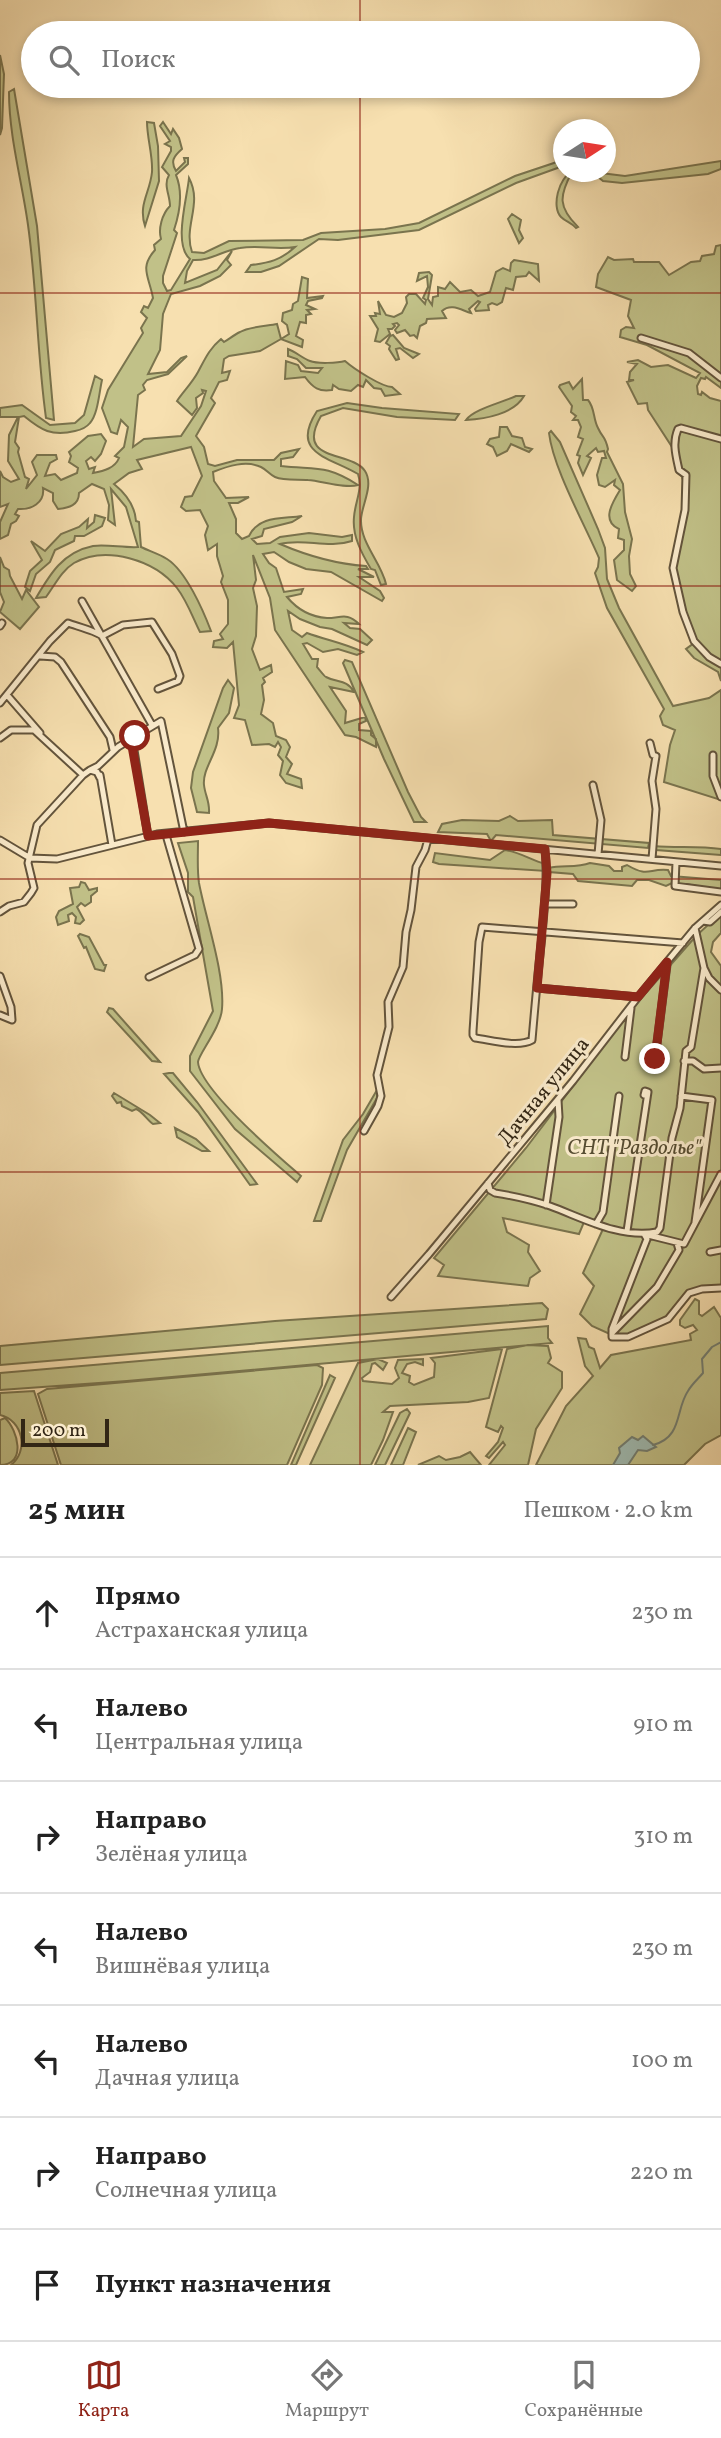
<!DOCTYPE html>
<html lang="ru">
<meta charset="utf-8">
<style>
body{margin:0;font-family:Vollkorn,serif;background:#f6f6f6;color:#222}
.compass{position:absolute;left:553px;top:119px;width:63px;height:63px;border-radius:50%;background:#fff;box-shadow:0 4px 10px #0003;rotate:78deg}
.scale{position:absolute;left:21px;bottom:18px;width:88px;box-sizing:border-box;padding-left:7px;border:4px solid #322615;border-top:0;font-size:19px;line-height:24px;white-space:nowrap;color:#322615;-webkit-text-stroke:5px #faebcc;paint-order:stroke}
.stop{position:absolute;width:21px;height:21px;margin:-16px;border:5px solid #8f2418;border-radius:50%;background:#fff}
.stop.end{background:#8f2418;border-color:#fff;box-shadow:0 2px 7px #0008}
.list{margin:0;padding:0;list-style:none}
h2{display:flex;justify-content:space-between;align-items:center;height:91px;margin:0;padding:0 28px;font-size:30px}
h2 small{font-size:23px;font-weight:400;color:#767676}
.list li{display:grid;grid-template-columns:46px 1fr auto;gap:21px;align-items:center;box-sizing:border-box;height:112px;padding:0 28px;border-top:2px solid #e0e0e0}
.list b{display:block;font-size:26px;white-space:nowrap}
.list p{margin:0;font-size:23px;white-space:nowrap;color:#767676}
.list em{font-size:23px;font-style:normal;color:#767676}
.icon{flex:none;width:38px;height:38px;fill:none;stroke:currentColor;stroke-width:2;stroke-linecap:round;stroke-linejoin:round}
.map{position:relative;flex:none;width:721px;height:1465px;overflow:hidden}
.search{position:absolute;background:#fff;box-shadow:0 4px 10px #0003;left:21px;right:21px;top:21px;height:77px;display:flex;align-items:center;gap:18px;box-sizing:border-box;padding:0 24px;border-radius:38px;color:#767676;font-size:26px}
.sheet{height:875px;background:#fff}
nav{display:flex;justify-content:space-around;align-items:center;box-sizing:border-box;height:98px;border-top:2px solid #e0e0e0;background:#fff;font-size:19px;color:#767676}
nav a{display:grid;justify-items:center;gap:4px}
nav .on{color:#8f2418}
.map>svg:first-child{display:block}
.green{fill:#c1c188;stroke:#7a744e;stroke-width:2}
.water{fill:#9fbbb2;stroke:#737f73;stroke-width:2}
.lines{fill:none;stroke-linecap:round;stroke-linejoin:round}
.stream{stroke:#737f73;stroke-width:2}
.minor-casing{stroke:#63543c;stroke-width:9}
.minor{stroke:#faebcc;stroke-width:5}
.route{stroke:#8f2418;stroke-width:9}
.grid{fill:none;stroke:#8f2418;stroke-width:2;stroke-opacity:0.55}
.labels{text-anchor:middle;stroke-width:6;stroke-linejoin:round;paint-order:stroke}
.street-label{font-size:21px;fill:#322615;stroke:#faebcc}
.park-label{font-size:21px;font-style:italic;fill:#564d32;stroke:#faebcc}
</style>
<div class="map">
<svg width="721" height="1465" viewBox="0 0 721 1465">
<rect width="100%" height="100%" fill="#f7e0b0"/>
<filter id="stains"><feTurbulence type="fractalNoise" baseFrequency=".00286" numOctaves="4"/><feColorMatrix values="0 0 0 0 .2 0 0 0 0 .09 0 0 0 0 .02 0 0 0 .5 -.17"/></filter>
<radialGradient id="worn" r=".72"><stop offset=".6" stop-color="#630" stop-opacity="0"/><stop offset="1" stop-color="#630" stop-opacity=".3"/></radialGradient>
<path class="green" d="M0,55L4,74L2,128L0,135Z
M14,89L37,226L54,420L46,418C37,354 37,289 28,225C22,181 9,137 9,92Z
M147,122L154,123L158,146L159,181L145,226C138,204 150,193 152,172C153,156 147,138 147,122Z
M163,122L171,134L173,129L179,138L182,149C174,156 170,161 176,171L185,162L184,158H188V164L176,175C183,192 180,212 174,230L177,233L163,276V283L167,291L171,290L190,259C173,245 187,199 189,178C203,204 183,226 192,252L204,253L229,241L303,240L321,233L385,229L419,223L515,176L563,160V166L516,183L419,230L338,240L319,239L279,266L261,272H246L251,265C269,263 281,260 295,247C277,250 259,245 240,248C223,250 211,261 193,260L187,271L185,283L217,270L232,251L227,260L231,265L220,276L200,286L171,294L163,314L160,350L148,374L167,372L181,358L187,356L168,374L147,380L143,385L145,390L138,395L133,447L144,439L181,436L201,406L206,391L202,390L203,393L196,398L197,408L192,415L177,401C183,392 192,383 198,372C205,359 209,349 221,339L224,342C229,339 234,335 240,332C248,327 266,326 277,324L281,339L289,334L287,325L282,321L283,313L292,310L293,304L298,301L302,277L308,279L307,298L323,296L322,298L308,301L306,305L315,309L307,310L311,314L306,315V323L300,322L296,336L303,340L302,347L281,339L260,351L229,356L224,359L222,373L230,371L227,380L219,382L211,398L215,403L196,436L204,447L208,464L215,466L237,460H274L281,453L299,449L293,457L281,459V466C316,470 325,464 358,485C346,489 322,481 308,480C299,479 284,481 275,477C270,475 267,470 261,467C246,460 228,466 213,472L214,481L226,498L249,497L238,503H229L236,519V533L242,539L249,536C259,515 283,519 302,516L292,522L264,529L262,536L252,539L257,544L270,543L280,537L309,533L342,537L352,535V541C328,549 304,538 280,544C308,556 335,564 366,566L368,569H358L374,577H359L380,591L384,598L382,601L331,572L306,569L289,562L274,552L263,554L269,563L276,568L284,592L303,589L301,594L287,597C297,609 311,617 327,618C341,618 347,612 359,624L344,623L350,628L360,629L372,640L367,645L332,629L320,627L300,619L288,611L292,630L302,637L307,633C326,640 344,643 363,652L357,655L338,649L323,652L307,643L303,644L312,659H318L317,667C318,668 325,677 326,677C337,683 347,679 354,692L330,687L346,711L345,723L365,717L366,721L359,724V730L371,731V735L376,739V747L356,737L345,735L275,630L270,598L253,555L256,580L253,588L257,606L256,636L252,649L260,670L271,665L272,672L263,678L265,682L262,685L264,700L261,714L273,723L276,736L286,740L290,747L286,757L292,764L287,774L301,779L302,788L286,783L280,775L283,761L278,755L281,747L278,742L275,747L269,744L252,745L245,720L234,718L239,705L233,642L227,648L213,647L214,641L223,639L220,634L228,624V600L221,582L223,576L217,556V544L208,550L205,535L208,526L200,510L186,511L181,507L185,497L192,496L202,476L191,447L137,460L142,469L129,473L114,484C125,493 135,505 136,521L139,522L141,547C149,551 159,554 167,559C186,571 203,610 211,631L200,632C193,618 187,601 177,588C155,560 106,545 74,563C61,571 55,585 46,597L36,598C50,574 63,552 93,546C106,544 124,548 138,547L126,507L111,489L115,525L108,520L109,505L104,489L92,484L79,493C79,505 69,508 58,509L53,501V493L43,488C45,503 31,510 18,509L15,514L19,516L16,521L11,524L8,535L0,539V522L8,504L0,507V471L3,477L11,482L19,479L8,461L9,435L18,417H0V408L22,405L50,425L75,423L84,415L95,376L102,380C99,393 98,414 90,423C86,428 80,430 75,431C52,437 41,430 24,416L19,417L15,442L19,448L18,452L25,477L29,479L26,489L37,475L32,462L37,455H56L57,459L50,463L45,476L55,474L61,480L77,473L78,468L69,462L71,456L69,452L88,436L101,434L106,441L101,454L95,461L91,457L86,461L89,469L95,467L93,473C104,471 115,468 119,458L115,456L124,447L128,427L121,420L117,434L111,432L102,408L108,390L143,333L141,328L147,318L141,312L144,306L148,308L153,298C149,276 139,268 155,250L154,245L161,239C158,229 162,214 170,206C170,195 163,185 169,175L162,167L171,151V147L165,144L170,141L160,126Z
M721,161V169L708,174L622,183L603,181L592,172L625,176Z
M572,172C559,196 558,207 578,227L576,228C572,223 566,222 561,217C551,207 559,177 572,172Z
M512,214L521,220L519,230L523,238L519,243L508,219Z
M721,245V388L706,377L705,379L701,378L697,386L698,394L701,395L702,392L710,398L721,401V681L718,672L694,658L686,649L694,643L671,569L682,518L684,483L672,447L648,410L647,403L638,404L627,382L634,380H629L630,372L637,364L627,362L638,360L651,367L668,365L696,378L700,373L647,345L620,337L621,330L626,327L634,328L628,316L631,300L596,287L598,274L608,257L614,260L633,259L634,262H659L669,275L691,262L700,261L702,256L714,254L716,246Z
M514,260L538,264L539,281L529,272L526,276L516,277L513,290L506,288L502,302L497,305L492,303L488,305L489,310L476,311L475,309L480,302L478,301L469,309L471,313C461,310 451,303 442,311L446,318L427,319L426,323L420,326L417,338L414,335L410,336L405,330L397,333L395,330L399,325L397,323L393,324L395,326L392,329H388L390,334L380,342L375,341L378,329L370,316H376L375,313L380,314L378,301L386,315L394,317L402,313L407,303L406,297L409,294H416L425,304L426,300L423,298L428,287L427,276L417,281L419,273L429,272L432,275L428,299L432,305L433,297L438,296V287L445,289L450,282L460,292L471,290L478,296L490,292L496,272L503,268L510,271L511,263Z
M393,335L404,348L419,354L413,358L400,348L396,349L399,359L396,360L389,349L390,346L386,343L390,336Z
M288,349C296,352 302,358 310,361C317,364 338,363 345,361C354,369 382,387 392,387L400,394L385,396L381,389L374,388L366,380L363,387L358,385L351,391L339,389L333,385L332,390C319,392 313,388 305,377L285,379L286,361L298,365L301,371L318,373L322,368H306L297,359L288,356Z
M582,379L583,400H588C595,408 593,419 598,428C603,439 605,435 608,449L607,452L623,484L625,512L632,539L629,556L630,574L636,586L632,591L617,580L614,560L624,550V540L618,538L619,529C601,521 612,503 620,490L614,485L615,480L605,487L599,485L597,475L602,458H606L604,451L598,452L596,448L587,456L591,458L583,475L578,463L580,456L577,455L583,439L578,437L581,427L578,420H573L576,416L571,412L572,406L559,387L560,385L569,382L573,389Z
M516,396H524C514,414 485,419 466,420C474,409 501,403 516,396Z
M347,403L382,408L459,414L455,420L397,417L343,408L321,416C294,463 351,450 365,471C374,485 362,504 361,519C360,543 381,562 386,584L381,585L375,570L371,569C362,554 352,536 354,517C355,502 363,489 358,474C330,457 289,454 317,411Z
M500,427H507L512,436L522,438L525,447L532,449L529,452L511,444L507,451L497,456L493,447L487,444L490,439L499,437Z
M551,431L560,442L598,529L605,548L607,579L619,608L673,706L709,698L721,690V800L664,782L670,745L675,730L663,725L660,716L664,709L607,608L595,573L598,567L599,558C584,523 553,468 549,433Z
M95,515L105,518L102,526L84,536H75L74,541L55,550L50,562L36,574L30,591L25,587L30,571L42,560L31,541L45,551L61,534L79,527L88,519L87,528L94,522Z
M0,557L4,567L9,570L10,576L22,599L26,590L39,607L20,629L0,612L4,602L0,592Z
M345,660L352,662L408,792L421,817L426,822H414L384,759L343,663Z
M228,680L234,688L229,713L218,728C221,751 202,767 204,785C205,795 210,802 209,813L197,812L191,788L193,772L223,688Z
M510,816L518,821L552,820L553,835L649,843L648,848L496,835L491,841L487,834L438,832L442,824L462,820L499,821Z
M198,841C198,855 197,870 199,883C206,920 225,973 222,1009C221,1027 198,1055 198,1062C200,1090 279,1157 301,1176L297,1182L235,1129L190,1071V1056L213,1011L193,897L188,892V873L178,843Z
M654,846C677,848 698,846 721,849V855L656,850Z
M505,850C519,852 531,860 545,864L546,871L439,864L433,862L435,853L490,860Z
M590,863L609,866L614,871H622V867L627,865C649,878 648,868 668,870L671,876L721,880V890L674,882L666,886L649,880H637L632,886L578,881L573,874L549,872V868C562,865 577,868 590,863Z
M81,882L85,883L89,890L97,888V891L91,896V902L85,906L81,903L77,907L84,920L80,924L75,923L76,917L72,913L68,915L69,921L58,925L56,917L59,911L73,904L70,888L79,887Z
M721,913V933L713,942L711,952L721,966V1287L690,1291L667,1317L630,1335H612L592,1326L580,1314L594,1286L583,1273L603,1229L584,1222L579,1234L503,1218L507,1232L529,1245L528,1252L540,1271L530,1278L528,1286L438,1276L444,1265L434,1258L526,1148L630,1011L696,936Z
M80,934L89,937L104,965H106L104,971L95,969L86,947L84,948L78,936Z
M109,1008L113,1009L160,1062L152,1061L107,1012Z
M169,1073H173L197,1102L257,1184L250,1185L198,1112L164,1074Z
M377,1090V1098L347,1150L321,1221H314L343,1140L363,1114Z
M114,1093L150,1115L160,1123L153,1124C147,1120 143,1112 136,1109L132,1111L122,1106L121,1102L117,1103L112,1096Z
M175,1128L196,1139L209,1151H202L177,1137Z
M695,1299L699,1301V1314L702,1316L714,1307L721,1318V1435L705,1444L684,1465H536L566,1406L593,1376L585,1366L578,1338L586,1339L589,1347L594,1349L600,1368L611,1355L691,1340L690,1334L697,1330L693,1325L685,1328L680,1325V1320Z
M542,1303L548,1309L546,1319L0,1365V1346L275,1321Z
M548,1326V1338L552,1343L127,1381L0,1390V1373Z
M528,1345L548,1346L551,1358L548,1363L562,1372V1388L536,1429L528,1465H489L505,1445L503,1442L489,1458L486,1456L498,1442L503,1428L501,1426L498,1432L486,1427L507,1349Z
M502,1349L489,1398L468,1402L390,1406L383,1412H393L383,1440L371,1465H310L358,1363L378,1359L387,1363L383,1370L375,1363L372,1364L370,1372L362,1378L363,1381L392,1384L399,1378L395,1368L398,1360L423,1359V1365L415,1362L407,1364L402,1373L410,1376L409,1382L414,1385L434,1377L435,1363L431,1358Z
M317,1365L323,1368L322,1385L287,1465H61L38,1394L47,1389Z
M330,1375L335,1378L296,1465H291Z
M34,1391L58,1465H11C29,1451 23,1420 0,1415V1393Z
M407,1409L410,1413L385,1465H375L400,1413Z
M5,1418C18,1430 27,1465 0,1465V1420Z
M408,1428L416,1432L403,1465H391Z
M470,1452L481,1465H418L439,1456L446,1460L460,1457Z"/>
<path class="water" d="M643,1436L656,1447L647,1451L638,1450L628,1465H613L620,1453L619,1448L632,1437L638,1440Z"/>
<g class="lines">
<path class="stream" d="M653,1445C683,1437 675,1410 688,1391C692,1384 698,1379 703,1373L702,1359L712,1347L721,1342"/>
<defs>
<path id="minor" d="M641,338L689,353L721,378
M721,439L681,428L678,429C672,443 676,456 679,470L686,475L685,510L673,568L683,612L694,641L709,657L721,664
M82,601L152,725
M0,626L2,623
M40,656L55,657L61,662L110,737L113,750
M7,695L40,733
M0,703L50,641L68,623C76,626 96,631 102,636L123,625L152,622L172,654L180,676L178,681L158,689
M0,738L11,730H34L83,775L90,770L97,772L100,778
M132,738L148,836
M650,743L653,755L656,756L652,781L656,809L652,859
M713,755V776L721,797
M90,770L98,766L118,747L161,721L184,832
M100,775L112,845
M593,785L601,820L598,854
M0,840L30,858L57,859L157,834L269,823L721,866
M545,849C548,879 544,907 542,936C538,971 535,1005 532,1040C518,1048 491,1040 475,1038L473,1035V1031L479,942L482,927L683,943
M676,862L675,886L721,892
M545,904H573
M0,912L9,906L24,902L31,893L34,888L28,863L37,825L83,775
M703,921L710,922L721,912
M704,968L709,978L721,990
M0,976L11,1007L12,1020
M149,977L195,955L199,949L166,835
M537,988L638,997
M0,1015L12,1020
M625,1057L631,1008
M655,1059L667,965
M684,1061H693L704,1069L721,1068
M681,1096L712,1100L695,1222
M364,1131L378,1106L381,1096L377,1075L389,1027L388,1002L403,967L406,932L411,910L416,867L425,850L428,839
M488,1183L490,1190L495,1193C514,1196 532,1200 550,1206C583,1218 620,1239 657,1232L660,1228L672,1138L680,1108L686,1051L691,1047L704,968L695,928
M546,1205L559,1117L558,1100
M596,1224L603,1212L619,1096
M627,1231L648,1092L645,1091L644,1095
M644,1234L647,1239L612,1329V1337H628L668,1319L689,1293L702,1289L721,1288
M648,1235L684,1244L721,1174
M710,1252L721,1250
M391,1297L429,1254L573,1081L638,997L695,928L721,905
M612,1333L657,1287L679,1250L677,1243"/>
</defs>
<use href="#minor" class="minor-casing"/>
<use href="#minor" class="minor"/>
</g>
<g class="lines">
<path class="route" d="M135,736L132,738V746L148,836L269,823L545,849L547,873L537,988L638,997L667,962L655,1059"/>
</g>
<path class="grid" d="M360,0V33M360,86V1465M0,293H721M0,586H721M0,879H721M0,1172H721"/>
<g class="labels">
<g class="street-label">
<text transform="translate(543 1091) rotate(-51)" y="7">Дачная улица</text>
</g>
<g class="park-label">
<text x="634" y="1154">СНТ "Раздолье"</text>
</g>
</g>
<rect width="100%" height="100%" filter="url(#stains)"/>
<rect width="100%" height="100%" fill="url(#worn)"/>
</svg>
<svg class="compass" viewBox="-18 -18 36 36"><path d="M0-13l5 13h-10z" fill="#e53935"/><path d="M0 13l5-13h-10z" fill="#767676"/></svg>
<div class="scale">200 m</div>
<div class="stop" style="left:135px;top:736px"></div>
<div class="stop end" style="left:655px;top:1059px"></div>
<div class="search"><svg class="icon" aria-label="search" viewBox="0 0 24 24"><circle cx="10" cy="10" r="6"/><path d="M15 15l6 6"/></svg>Поиск</div>
</div>
<section class="sheet">
<h2>25 мин<small>Пешком · 2.0 km</small></h2>
<ul class="list">
<li><svg class="icon" aria-label="ahead" viewBox="0 0 24 24"><path d="M12 20V5M6 11l6-6 6 6"/></svg><div><b>Прямо</b><p>Астраханская улица</p></div><em>230 m</em></li>
<li><svg class="icon" aria-label="left" viewBox="0 0 24 24"><path d="M17 20v-9H6M10 6l-5 5 5 5"/></svg><div><b>Налево</b><p>Центральная улица</p></div><em>910 m</em></li>
<li><svg class="icon" aria-label="right" viewBox="0 0 24 24"><path d="M7 20v-9h11M14 6l5 5-5 5"/></svg><div><b>Направо</b><p>Зелёная улица</p></div><em>310 m</em></li>
<li><svg class="icon" aria-label="left" viewBox="0 0 24 24"><path d="M17 20v-9H6M10 6l-5 5 5 5"/></svg><div><b>Налево</b><p>Вишнёвая улица</p></div><em>230 m</em></li>
<li><svg class="icon" aria-label="left" viewBox="0 0 24 24"><path d="M17 20v-9H6M10 6l-5 5 5 5"/></svg><div><b>Налево</b><p>Дачная улица</p></div><em>100 m</em></li>
<li><svg class="icon" aria-label="right" viewBox="0 0 24 24"><path d="M7 20v-9h11M14 6l5 5-5 5"/></svg><div><b>Направо</b><p>Солнечная улица</p></div><em>220 m</em></li>
<li><svg class="icon" aria-label="arrive" viewBox="0 0 24 24"><path d="M6 21V4h12l-3 4 3 4H6"/></svg><div><b>Пункт назначения</b></div></li>
</ul>
</section>
<nav>
<a class="on"><svg class="icon" aria-label="map" viewBox="0 0 24 24"><path d="M3 6l6-2 6 2 6-2v14l-6 2-6-2-6 2zM9 4v14M15 6v14"/></svg>Карта</a>
<a><svg class="icon" aria-label="directions" viewBox="0 0 24 24"><path d="M12 3l9 9-9 9-9-9zM9 14v-3h6M13 9l2 2-2 2"/></svg>Маршрут</a>
<a><svg class="icon" aria-label="saved" viewBox="0 0 24 24"><path d="M7 4h10v16l-5-4-5 4z"/></svg>Сохранённые</a>
</nav>
